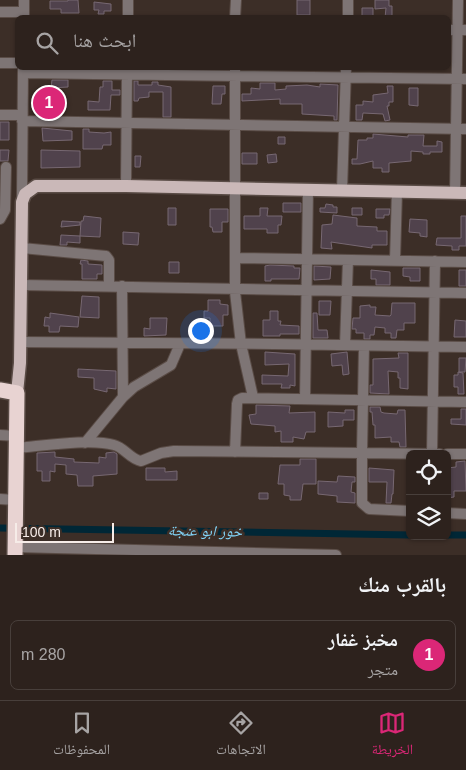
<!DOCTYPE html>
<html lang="ar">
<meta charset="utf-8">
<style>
body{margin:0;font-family:Arial,"Noto Naskh Arabic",sans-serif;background:#352a26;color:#f1f3f6;direction:rtl}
.controls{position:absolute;right:15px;bottom:15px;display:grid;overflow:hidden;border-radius:8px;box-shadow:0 1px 4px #0004}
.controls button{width:45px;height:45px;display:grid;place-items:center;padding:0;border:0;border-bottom:1px solid #483f3b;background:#2d221d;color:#f1f3f6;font:25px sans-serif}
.scale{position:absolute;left:15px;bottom:12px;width:99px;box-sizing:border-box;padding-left:5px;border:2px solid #f6ece8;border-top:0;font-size:14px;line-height:18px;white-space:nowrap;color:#f6ece8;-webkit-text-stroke:4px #3c2e27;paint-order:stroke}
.you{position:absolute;left:200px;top:330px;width:18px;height:18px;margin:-12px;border:4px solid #fff;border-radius:50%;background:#1a73e8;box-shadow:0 0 0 8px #1a73e833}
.badge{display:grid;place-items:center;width:32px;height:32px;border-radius:50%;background:#db2777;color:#fff;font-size:16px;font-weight:700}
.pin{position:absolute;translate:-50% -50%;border:2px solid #fff;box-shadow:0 1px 5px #0006}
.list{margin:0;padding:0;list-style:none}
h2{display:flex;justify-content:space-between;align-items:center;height:65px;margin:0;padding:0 20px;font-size:21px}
h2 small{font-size:16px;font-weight:400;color:#a7a4a4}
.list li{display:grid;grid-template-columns:32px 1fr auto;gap:15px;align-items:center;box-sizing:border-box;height:70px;margin:0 10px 10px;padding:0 10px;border:1px solid #483f3b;border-radius:8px}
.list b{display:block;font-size:19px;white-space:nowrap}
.list p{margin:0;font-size:16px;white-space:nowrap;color:#a7a4a4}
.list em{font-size:16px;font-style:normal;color:#a7a4a4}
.icon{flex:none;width:28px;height:28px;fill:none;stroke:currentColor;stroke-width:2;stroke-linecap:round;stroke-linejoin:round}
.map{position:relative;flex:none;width:466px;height:555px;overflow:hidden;direction:ltr}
.search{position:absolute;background:#2d221d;box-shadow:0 1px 4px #0004;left:15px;right:15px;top:15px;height:55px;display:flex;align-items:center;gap:12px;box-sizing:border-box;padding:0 18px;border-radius:8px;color:#a7a4a4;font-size:19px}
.sheet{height:145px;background:#2d221d}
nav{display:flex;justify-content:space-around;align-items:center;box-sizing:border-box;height:70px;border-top:1px solid #483f3b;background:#2d221d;font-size:14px;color:#a7a4a4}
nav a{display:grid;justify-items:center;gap:2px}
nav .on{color:#db2777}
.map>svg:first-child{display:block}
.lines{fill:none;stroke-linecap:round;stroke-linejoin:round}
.canal{stroke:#002736;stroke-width:7}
.building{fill:#50424c;stroke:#776872}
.minor-casing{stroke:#5a4c46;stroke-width:12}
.major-casing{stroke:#5a4c46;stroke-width:15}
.highway-casing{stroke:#5a4c46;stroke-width:18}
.minor{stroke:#7e7575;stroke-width:10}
.major{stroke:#cab8b8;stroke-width:12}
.highway{stroke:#e8d3d2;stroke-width:15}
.labels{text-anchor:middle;stroke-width:5;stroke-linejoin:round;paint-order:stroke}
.water-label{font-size:15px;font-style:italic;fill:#82d5f9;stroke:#3c2e27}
</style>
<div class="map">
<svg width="466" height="555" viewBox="0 0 466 555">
<rect width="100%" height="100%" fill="#3c2e27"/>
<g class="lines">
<path class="canal" d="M0,528L410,535
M447,535H466"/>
</g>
<path class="building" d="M68,0H78L79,13H61V9H50V1H68Z
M297,0H310V15H297Z
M375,0H389V6H392V18H385L386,8L375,9Z
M94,2L111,4V11H104V14H98L99,10H94Z
M362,8H373V17H362Z
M52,80H68V87L51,88Z
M103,81H112V90H120V95H111L110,110H88V101L99,102L100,87H103Z
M134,81H138V85H152V82H158V85L171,87V117H163V92H149V97L139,98L138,101H134Z
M260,83H275V90L286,89V86L307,85L320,87V84L338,85L337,120H334V116L302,114V104H280V99L242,101V94H251V88L260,89Z
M213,86H225V94H222L221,104H212Z
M387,86H393V102H389V106H387L390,120L385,121L383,114L363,113L362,120H356V105H363V101L373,102V95L388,93Z
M409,88H418V106L409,105Z
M44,98L51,99V114L44,115Z
M0,122H9V140H0Z
M42,128L72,131V140L43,141Z
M83,129H89V132L104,133L111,132V145H103L102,149H83Z
M373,134L408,137V135H424L423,146H437V141L442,142V152H430V154H423V152L411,151V161L389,163V172H382V168H373V161L360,164H352V159H357L358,140H367V138H373Z
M278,137H285V144H278Z
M0,150H9L8,161H0Z
M41,150L80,151V167L41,168Z
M242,153H257V164H242Z
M276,154L277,162L268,163L267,155Z
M135,156H141L140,167H135Z
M283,203H301V212H283Z
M326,204L333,205V207H337V213L320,212V208H325Z
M168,208H176V225H168Z
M260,208H268L267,216H282L281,225H278V233H267V229H244V216H260Z
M352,208H362V215H352Z
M210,209H228V222H222V232H213L212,227H210Z
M376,209H390L389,215H384V218H376Z
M333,215L357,218V226L377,227V231H387V245H372V248L331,242L332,249L321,248L322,225L332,224Z
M84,216L101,218L100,237L80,236L81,221H83Z
M461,216H466V246H459V250H452V246L436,245L437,238H461Z
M410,219L427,220V237L420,236V233L409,232Z
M62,221L80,222V225L61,227Z
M123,232L139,233L138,245L123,244Z
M61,235L80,236V243L67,242V245H60Z
M81,260L88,261V264L102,265V274H97V279H82V264H80Z
M169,262H179V273H169Z
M270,265L294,266V268H300L299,279H271V281H265V266Z
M314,266L331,267L330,279L314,280Z
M403,268H420V281H410V277L403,276Z
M371,270L390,272V285H376V279H371Z
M459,270H466V286H459Z
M82,296L99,297V318L80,317Z
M208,300H220V304L228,305V315H223V326H210V318H204V311H208Z
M319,301H331L330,315H319Z
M392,303H415V323H404V330H397L396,338H391V333H385V328L375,327L374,335H370V339H364V333H356V329H352L353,318H360V306L370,305V307H376L375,315L390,316L391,315Z
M270,311H278V321H281L280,325L299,326V334H280V336H263V320H270Z
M50,313L79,317L78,327L60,326L59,332H49V326H44L45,317L50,318Z
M313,313H317L318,330H327L328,338H313Z
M150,318H167L166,335L144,336V328L150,329Z
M455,320L466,321V337H454Z
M265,352L295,354V386L290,385V388H281L282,384H262V375L288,376L289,364L265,365Z
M347,352L349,374L343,375L342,365L332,366L331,354Z
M398,353H408V389L400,388V378H398V372L388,371L389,394L370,393V385H373V359L399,358Z
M459,358H466L465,372H459Z
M78,369L116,371V389L107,388V392L94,389V378L78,377Z
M458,372L463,373L464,394H458V387H454V375H458Z
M256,405L290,406L289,413L315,412V432H306L304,439L293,437V442H281V431L275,432V426L251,424L249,415L256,414Z
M370,407H380L381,412L384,413L397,414L398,410H405L406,447H400L399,442H391V437L375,438V425H373L372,412H370Z
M461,409H466V425L451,424V419H461Z
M345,410H354V420H343V426L328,427V412L345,413Z
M55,452V457L74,459V462L99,463V457L106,458V453L114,452L117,454V474L93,476V486H78L77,475L66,474V465L55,464V472L50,471V481H42V471H37V453Z
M300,459H316V484H303L301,500H290V496L284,495V484H278L280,465H300Z
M465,461L466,491H454V497L447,498V468L456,467V462Z
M146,468H165V472L177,471V480H146Z
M369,468L394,470L393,494H392L391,503H386L387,482H369Z
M338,476L355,477V482H352L351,492L355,493V503L337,502V496L318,494V481L337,482Z
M259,493H268V499H259Z"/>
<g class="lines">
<defs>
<path id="minor" d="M0,12H24
M24,18V0
M128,18V0
M235,18L236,0
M348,18V0
M448,30H466
M0,63H18
M235,68V292L241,344L253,397
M23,73L466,79
M0,115H22
M22,121L466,129
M126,186L127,68
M342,190L346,68
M455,193L458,0
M22,201L23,68
M0,219L5,210L6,167
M22,248L106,256L109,260V286
M236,258L466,262
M395,260L397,191
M21,285L466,293
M122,286L123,397
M20,342L274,344L466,347
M345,345L348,260
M305,399L308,189
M0,435L17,436
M85,443L123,397L134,387L171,365L180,344
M17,448C42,446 91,438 114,445C125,448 130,459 141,461L161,453L174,451L362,453L364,346
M235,452L237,404L238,400L242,398L466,402
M432,454L435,261
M447,454H466
M0,499L15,500
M410,511L369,509L362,503V453L440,454
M447,513L466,514
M15,547L336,555"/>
<path id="major" d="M17,393L20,363L22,202L25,194L36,186H126L466,193"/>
<path id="highway" d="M0,390L17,393L15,555"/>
</defs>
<use href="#minor" class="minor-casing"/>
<use href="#major" class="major-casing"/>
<use href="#highway" class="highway-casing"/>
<use href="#minor" class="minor"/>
<use href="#major" class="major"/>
<use href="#highway" class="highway"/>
</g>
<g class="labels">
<g class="water-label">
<text transform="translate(205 531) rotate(1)" y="5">خور ابو عنجة</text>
</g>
</g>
</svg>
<div class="controls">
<button><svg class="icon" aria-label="locate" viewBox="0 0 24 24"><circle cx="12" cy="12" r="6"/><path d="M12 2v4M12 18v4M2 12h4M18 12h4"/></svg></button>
<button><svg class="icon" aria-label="layers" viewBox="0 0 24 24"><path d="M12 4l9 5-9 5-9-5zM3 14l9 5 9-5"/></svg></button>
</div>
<div class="scale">100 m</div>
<div class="you"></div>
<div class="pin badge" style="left:49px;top:103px">1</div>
<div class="search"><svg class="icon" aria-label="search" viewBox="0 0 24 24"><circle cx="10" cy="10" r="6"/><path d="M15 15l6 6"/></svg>ابحث هنا</div>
</div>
<section class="sheet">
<h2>بالقرب منك<small></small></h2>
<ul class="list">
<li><span class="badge">1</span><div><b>مخبز غفار</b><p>متجر</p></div><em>280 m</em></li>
</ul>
</section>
<nav>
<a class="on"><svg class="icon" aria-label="map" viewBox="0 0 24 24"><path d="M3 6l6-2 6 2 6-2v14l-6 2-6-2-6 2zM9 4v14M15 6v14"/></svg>الخريطة</a>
<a><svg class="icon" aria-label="directions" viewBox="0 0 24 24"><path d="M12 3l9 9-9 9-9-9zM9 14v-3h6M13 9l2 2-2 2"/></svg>الاتجاهات</a>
<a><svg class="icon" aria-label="saved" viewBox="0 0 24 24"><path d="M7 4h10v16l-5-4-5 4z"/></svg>المحفوظات</a>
</nav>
